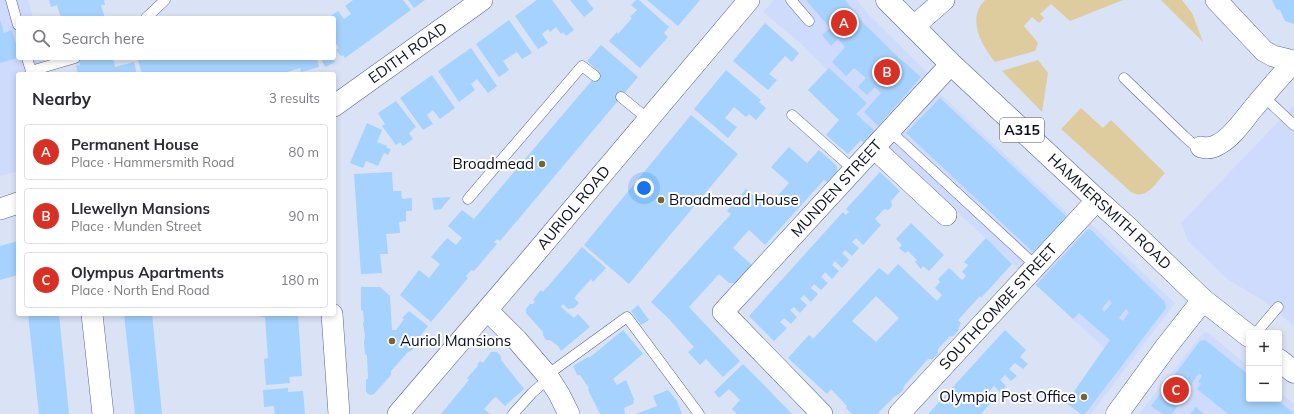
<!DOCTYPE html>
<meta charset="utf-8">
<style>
body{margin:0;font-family:Mulish,sans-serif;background:#f2f2f3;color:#2b2b33}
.controls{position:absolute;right:12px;bottom:12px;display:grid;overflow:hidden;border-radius:4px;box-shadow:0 2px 6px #0003}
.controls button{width:36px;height:36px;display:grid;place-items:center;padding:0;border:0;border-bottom:1px solid #e1e1e2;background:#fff;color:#2b2b33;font:20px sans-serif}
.you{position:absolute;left:644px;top:188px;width:14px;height:14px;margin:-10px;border:3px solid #fff;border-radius:50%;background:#1a73e8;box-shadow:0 0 0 6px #1a73e833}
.badge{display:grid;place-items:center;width:26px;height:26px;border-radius:50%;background:#d93025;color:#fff;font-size:13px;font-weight:700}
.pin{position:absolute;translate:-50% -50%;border:2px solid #fff;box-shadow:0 1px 4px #0006}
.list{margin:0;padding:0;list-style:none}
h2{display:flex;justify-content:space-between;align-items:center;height:52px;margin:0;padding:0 16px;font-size:17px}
h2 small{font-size:13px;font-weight:400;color:#7c7c81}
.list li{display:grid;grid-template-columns:26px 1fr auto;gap:12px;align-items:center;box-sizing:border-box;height:56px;margin:0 8px 8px;padding:0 8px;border:1px solid #e1e1e2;border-radius:4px}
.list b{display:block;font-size:15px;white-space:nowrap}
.list p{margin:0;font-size:13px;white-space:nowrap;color:#7c7c81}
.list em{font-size:13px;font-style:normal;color:#7c7c81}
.icon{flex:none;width:22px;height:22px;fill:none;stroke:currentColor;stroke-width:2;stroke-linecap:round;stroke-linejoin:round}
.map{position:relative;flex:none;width:1294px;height:414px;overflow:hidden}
.search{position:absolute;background:#fff;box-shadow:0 2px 6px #0003;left:16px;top:16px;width:320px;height:44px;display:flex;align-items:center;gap:10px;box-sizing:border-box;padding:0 14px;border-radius:4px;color:#7c7c81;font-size:15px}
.panel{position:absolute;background:#fff;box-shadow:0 2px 6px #0003;left:16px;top:72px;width:320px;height:244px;border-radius:4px}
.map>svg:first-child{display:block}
.built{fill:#cedbfd}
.green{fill:#decc9f}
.building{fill:#a5d2fe;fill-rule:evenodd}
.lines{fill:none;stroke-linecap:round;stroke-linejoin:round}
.service-casing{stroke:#566692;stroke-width:11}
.minor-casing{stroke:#566692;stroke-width:22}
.secondary-casing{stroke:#566692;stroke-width:23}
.primary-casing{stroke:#566692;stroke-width:23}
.service{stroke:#fff;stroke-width:10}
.minor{stroke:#fff;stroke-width:21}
.secondary{stroke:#fff;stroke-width:22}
.primary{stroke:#fff;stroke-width:22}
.poi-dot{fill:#776432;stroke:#fff;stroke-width:1.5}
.labels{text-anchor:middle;stroke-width:4;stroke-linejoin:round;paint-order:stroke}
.shield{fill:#fff;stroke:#525662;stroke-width:1}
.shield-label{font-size:14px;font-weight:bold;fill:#080d1e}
.street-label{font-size:15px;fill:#080d1e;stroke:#fff}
.poi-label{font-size:15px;fill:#080d1e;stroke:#fff;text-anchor:end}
</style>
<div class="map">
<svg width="1294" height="414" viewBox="0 0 1294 414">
<rect width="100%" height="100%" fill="#dae2f6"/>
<path class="built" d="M0,0H28L33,18H18V58H44L48,74H18V171L0,176Z
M774,0H857L869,15L929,74L866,144L808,90L827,69L799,42L763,12Z
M938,92L1071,216L1019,269L888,148Z
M1294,105V326L1264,301L1227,279L1188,241L1181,223Z
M1090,223L1175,303L1091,414H1081L1066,403L1104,348L1034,283Z
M1206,332L1210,334L1249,367V399H1279V392L1294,404V414H1139L1202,334Z"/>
<path class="green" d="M985,0H1123L1070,21L1051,4L1040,14L1044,18L1039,23L1032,17L1024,26L1038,43L1035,51L995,62C982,46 966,19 985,0Z
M1161,0H1182L1192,13L1203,42Z
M1038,60L1048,73L1042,112L1002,71Z
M1081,108L1103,128L1111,120L1165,173C1156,183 1146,201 1131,192L1061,129Z"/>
<path class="building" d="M49,0H104L105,5H101L105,18H61L57,5L51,7Z
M353,0H403L411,10L345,58L343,55L341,56L336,50L339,48L334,41V18H328L338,11L344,19L351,14L345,6Z
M408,0H425L414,8Z
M537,0H552L574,30L566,36L563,32L561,34L556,27L550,32L548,29L542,34L548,43L538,49L515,16Z
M570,0H588L587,1L594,9L584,17Z
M636,0H639L669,27L664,33L668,37L640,68L609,41L617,32L618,34L632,18L630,17L637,10L631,5Z
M647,0H700L678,26Z
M806,0H845L865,25L896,55L921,77L878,126L864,112L881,93L875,87L867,95L858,87L866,78L854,68L846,76L832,62L845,47L838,39L831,46L822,35L830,28Z
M1272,0H1294V24L1285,21L1280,10L1276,9Z
M0,20L4,33L12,30L18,51V58L0,63Z
M509,20L532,53L522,59L517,52L503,61L509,70L499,77L476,44Z
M765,23L799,53L792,62L785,56L769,74L777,80L768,90L733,61Z
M601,45L638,77L500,241L497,239L494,242L497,244L474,271L471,270L466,276L468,278L431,322L400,295L419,270L429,278L440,264L431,257L447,238L456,245L462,238L448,226L462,210L474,219L599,72L587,61Z
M471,48L497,86L488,93L477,79L471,84L475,90L459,102L438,71Z
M78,58H99V60L113,58L115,67L134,62L137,74H78L76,66L80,65Z
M144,58H317L319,67L301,72L300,68L284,73L285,74H142L138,60Z
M321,58H333L335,62L325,67Z
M829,68L867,103L856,114L875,131L864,143L861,140L848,154L826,135L839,120L808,90Z
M726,70L761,100L759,102L766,108L756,120L749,114L746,117L734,107L725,118L737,127L728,138L694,109Z
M432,75L455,108L440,119L433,110L427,115L433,124L423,130L400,98Z
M940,98L1067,217L1033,252L906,133Z
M396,101L416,127L409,133L413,139L403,146L400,142L396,145L382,126L385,124L378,113Z
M691,115L738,154L629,284L584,245Z
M367,123L382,130L377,142L387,146L386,148L391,149L388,155L384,153L378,166L366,161L363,168L350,163Z
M789,147L807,163L819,150L837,166V172L827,182L824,180L765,245L749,230L733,248L753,266L737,283H729L719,274L689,307L740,361L723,377L706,359L700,365L688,352L694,347L668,318L651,302L731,214L727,211L746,189L767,208L789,183L771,167Z
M392,172L393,191H401L402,199L412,198V211H406V221L399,222L400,233L386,234L388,254H380L382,273L361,274L354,174Z
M880,172L900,191L891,201L892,205L891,208L888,210L884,209L875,219L881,225L863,245L856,238L852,242L859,248L852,256L845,250L842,253L849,260L842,268L835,261L832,265L839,271L832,279L825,272L821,277L828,283L821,290L814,284L811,288L818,294L811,302L804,295L800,299L807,305L800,313L794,307L790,310L797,317L791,324L784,318L780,322L787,328L774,341L749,316L843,212L846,215L849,212L846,209Z
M451,197L441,209L434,210L432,198Z
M911,223L944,255L929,271L923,266L921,269L915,262L917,260L908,251L905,253L899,248L902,245L896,239Z
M1090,229L1165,302L1166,308L1085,414H1081L1066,403L1110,340L1079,313L1073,319L1036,285L1087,230ZM1109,300L1112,303L1104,312L1102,308ZM1126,309L1129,312L1123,321L1119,318Z
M986,238L1012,264L981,298L980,296L958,320L961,323L959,327L958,331L953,336L949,337L938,349V354L933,359H928L904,386L903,390L898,395L895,396L879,412V414H852L846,408L847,406L831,389L827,394L788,358L809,335L813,339L879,268L888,275L898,264L937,301L942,295L935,288L940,282L938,279L949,268L962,280L966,276L962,272L968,265L964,262ZM876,296L899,318L876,342L852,321Z
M18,241V275L0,280V246Z
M582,247L606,268L593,282L591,279L574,298L579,303L574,308L568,309L563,304L561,307L574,318L578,314L590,327L561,351L558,346L550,340H546L543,335V332L526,313V309L530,304H533L535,301L533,300L541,290L543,292Z
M361,287H380L390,296L392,330H396L404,319L402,318L409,311L428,326L419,338L420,341L411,351L408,352L391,371V375L374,394L371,395L368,394L366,391V380L368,378L367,356L365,354L364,342L365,336L363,323L364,321L363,311L361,310Z
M638,305L649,320L641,325L631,311Z
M28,314H59L69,414H39Z
M124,314H152L162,414H135Z
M261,314H298L302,376L289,377L290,383L266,385L264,359L268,358L265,317H261Z
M623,330L643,354L613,379L617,385L626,380L634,399L633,404L624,408L625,414H600L588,390L589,388L580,375H577L573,366L588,357L589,358Z
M1005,330L1026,350L1020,357L1028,364L1023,369L1015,363L1009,369L1017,376L1011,381L1005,375L1000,380L1006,386L1001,393L994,386L989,392L995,398L981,414H929V413Z
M1205,340L1249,375V399H1277L1294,414H1228L1197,389L1201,384L1198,382L1202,376L1199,373L1172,414H1163L1151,406L1200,341Z
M491,352H497L501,356V360L524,389L505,406L496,397L494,398L484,409L490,414H441L469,380L467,378L478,366L477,365L480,361L483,363Z
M743,364L765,386L792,414H737L732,409L740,400L729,389L719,398L714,392Z
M288,388V392L303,391L305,414H275L274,406L264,407L263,390Z
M668,390L677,401L682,414H636L657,406L653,396Z
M1196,407L1204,414H1190Z"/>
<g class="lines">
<defs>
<path id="service" d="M11,0L18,25
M791,0L809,21
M146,18L165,0
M27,58L32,74
M31,71L75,58
M1124,78L1184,136L1193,144L1201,147
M1263,96L1294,125
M621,97L648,119
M792,115L854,170
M890,131L1036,266
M468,199L582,66L595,76
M1256,333L1278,307
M547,375L627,317L699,414
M513,414L532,393L549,378"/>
<g id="minor">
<path d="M1216,0L1264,51L1273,56L1294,61"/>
<path d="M913,27L944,0"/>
<path id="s1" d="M334,106L482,0"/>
<path d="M1201,147C1208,149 1213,148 1219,144C1231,138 1243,121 1251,111C1265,94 1279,77 1294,62"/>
<path d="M874,148L946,215"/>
<path d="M0,209L18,203"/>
<path d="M487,310L517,340L547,375L559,394L569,414"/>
<path d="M92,314L103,414"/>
<path d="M332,314L339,414"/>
<path id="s2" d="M398,414L528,262L749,0"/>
<path id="s3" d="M822,414L723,312L951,64"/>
<path id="s4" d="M899,414L1097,200"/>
</g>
<path id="secondary" d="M1117,414L1166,347L1203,300"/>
<g id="primary">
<path id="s5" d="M887,0L951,64L1097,200L1126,226L1178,276L1203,300L1249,336"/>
<path d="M1279,360L1294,372"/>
</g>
</defs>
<use href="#service" class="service-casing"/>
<use href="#minor" class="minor-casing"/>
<use href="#secondary" class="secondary-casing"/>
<use href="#primary" class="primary-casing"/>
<use href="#service" class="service"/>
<use href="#minor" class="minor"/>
<use href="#secondary" class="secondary"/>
<use href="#primary" class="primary"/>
</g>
<g class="poi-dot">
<circle cx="542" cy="164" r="4"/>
<circle cx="661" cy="200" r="4"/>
<circle cx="392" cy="341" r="4"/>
<circle cx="1084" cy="397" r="4"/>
</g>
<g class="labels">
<rect class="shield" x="1000" y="118" width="44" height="24" rx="3"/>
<g class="shield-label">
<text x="1022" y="135">A315</text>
</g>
<g class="street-label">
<text dy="5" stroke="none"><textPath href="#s1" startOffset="91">EDITH ROAD</textPath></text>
<text dy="5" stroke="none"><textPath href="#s3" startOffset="310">MUNDEN STREET</textPath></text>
<text dy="5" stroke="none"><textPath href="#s2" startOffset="271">AURIOL ROAD</textPath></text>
<text dy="5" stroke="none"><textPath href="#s5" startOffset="307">HAMMERSMITH ROAD</textPath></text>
<text dy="5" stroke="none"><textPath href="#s4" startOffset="146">SOUTHCOMBE STREET</textPath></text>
</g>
<g class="poi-label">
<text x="534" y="169">Broadmead</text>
<text x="669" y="205" text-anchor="start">Broadmead House</text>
<text x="400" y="346" text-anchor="start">Auriol Mansions</text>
<text x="1076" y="402">Olympia Post Office</text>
</g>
</g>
</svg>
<div class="controls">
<button>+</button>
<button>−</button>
</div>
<div class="you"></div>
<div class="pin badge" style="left:844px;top:23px">A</div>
<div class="pin badge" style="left:887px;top:72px">B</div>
<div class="pin badge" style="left:1176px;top:390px">C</div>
<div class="search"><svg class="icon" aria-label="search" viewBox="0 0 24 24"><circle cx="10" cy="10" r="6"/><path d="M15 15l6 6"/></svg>Search here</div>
<section class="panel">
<h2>Nearby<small>3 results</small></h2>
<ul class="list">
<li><span class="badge">A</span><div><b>Permanent House</b><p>Place · Hammersmith Road</p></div><em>80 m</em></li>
<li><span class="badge">B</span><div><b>Llewellyn Mansions</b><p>Place · Munden Street</p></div><em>90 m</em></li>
<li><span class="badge">C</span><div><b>Olympus Apartments</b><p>Place · North End Road</p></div><em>180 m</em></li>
</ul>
</section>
</div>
